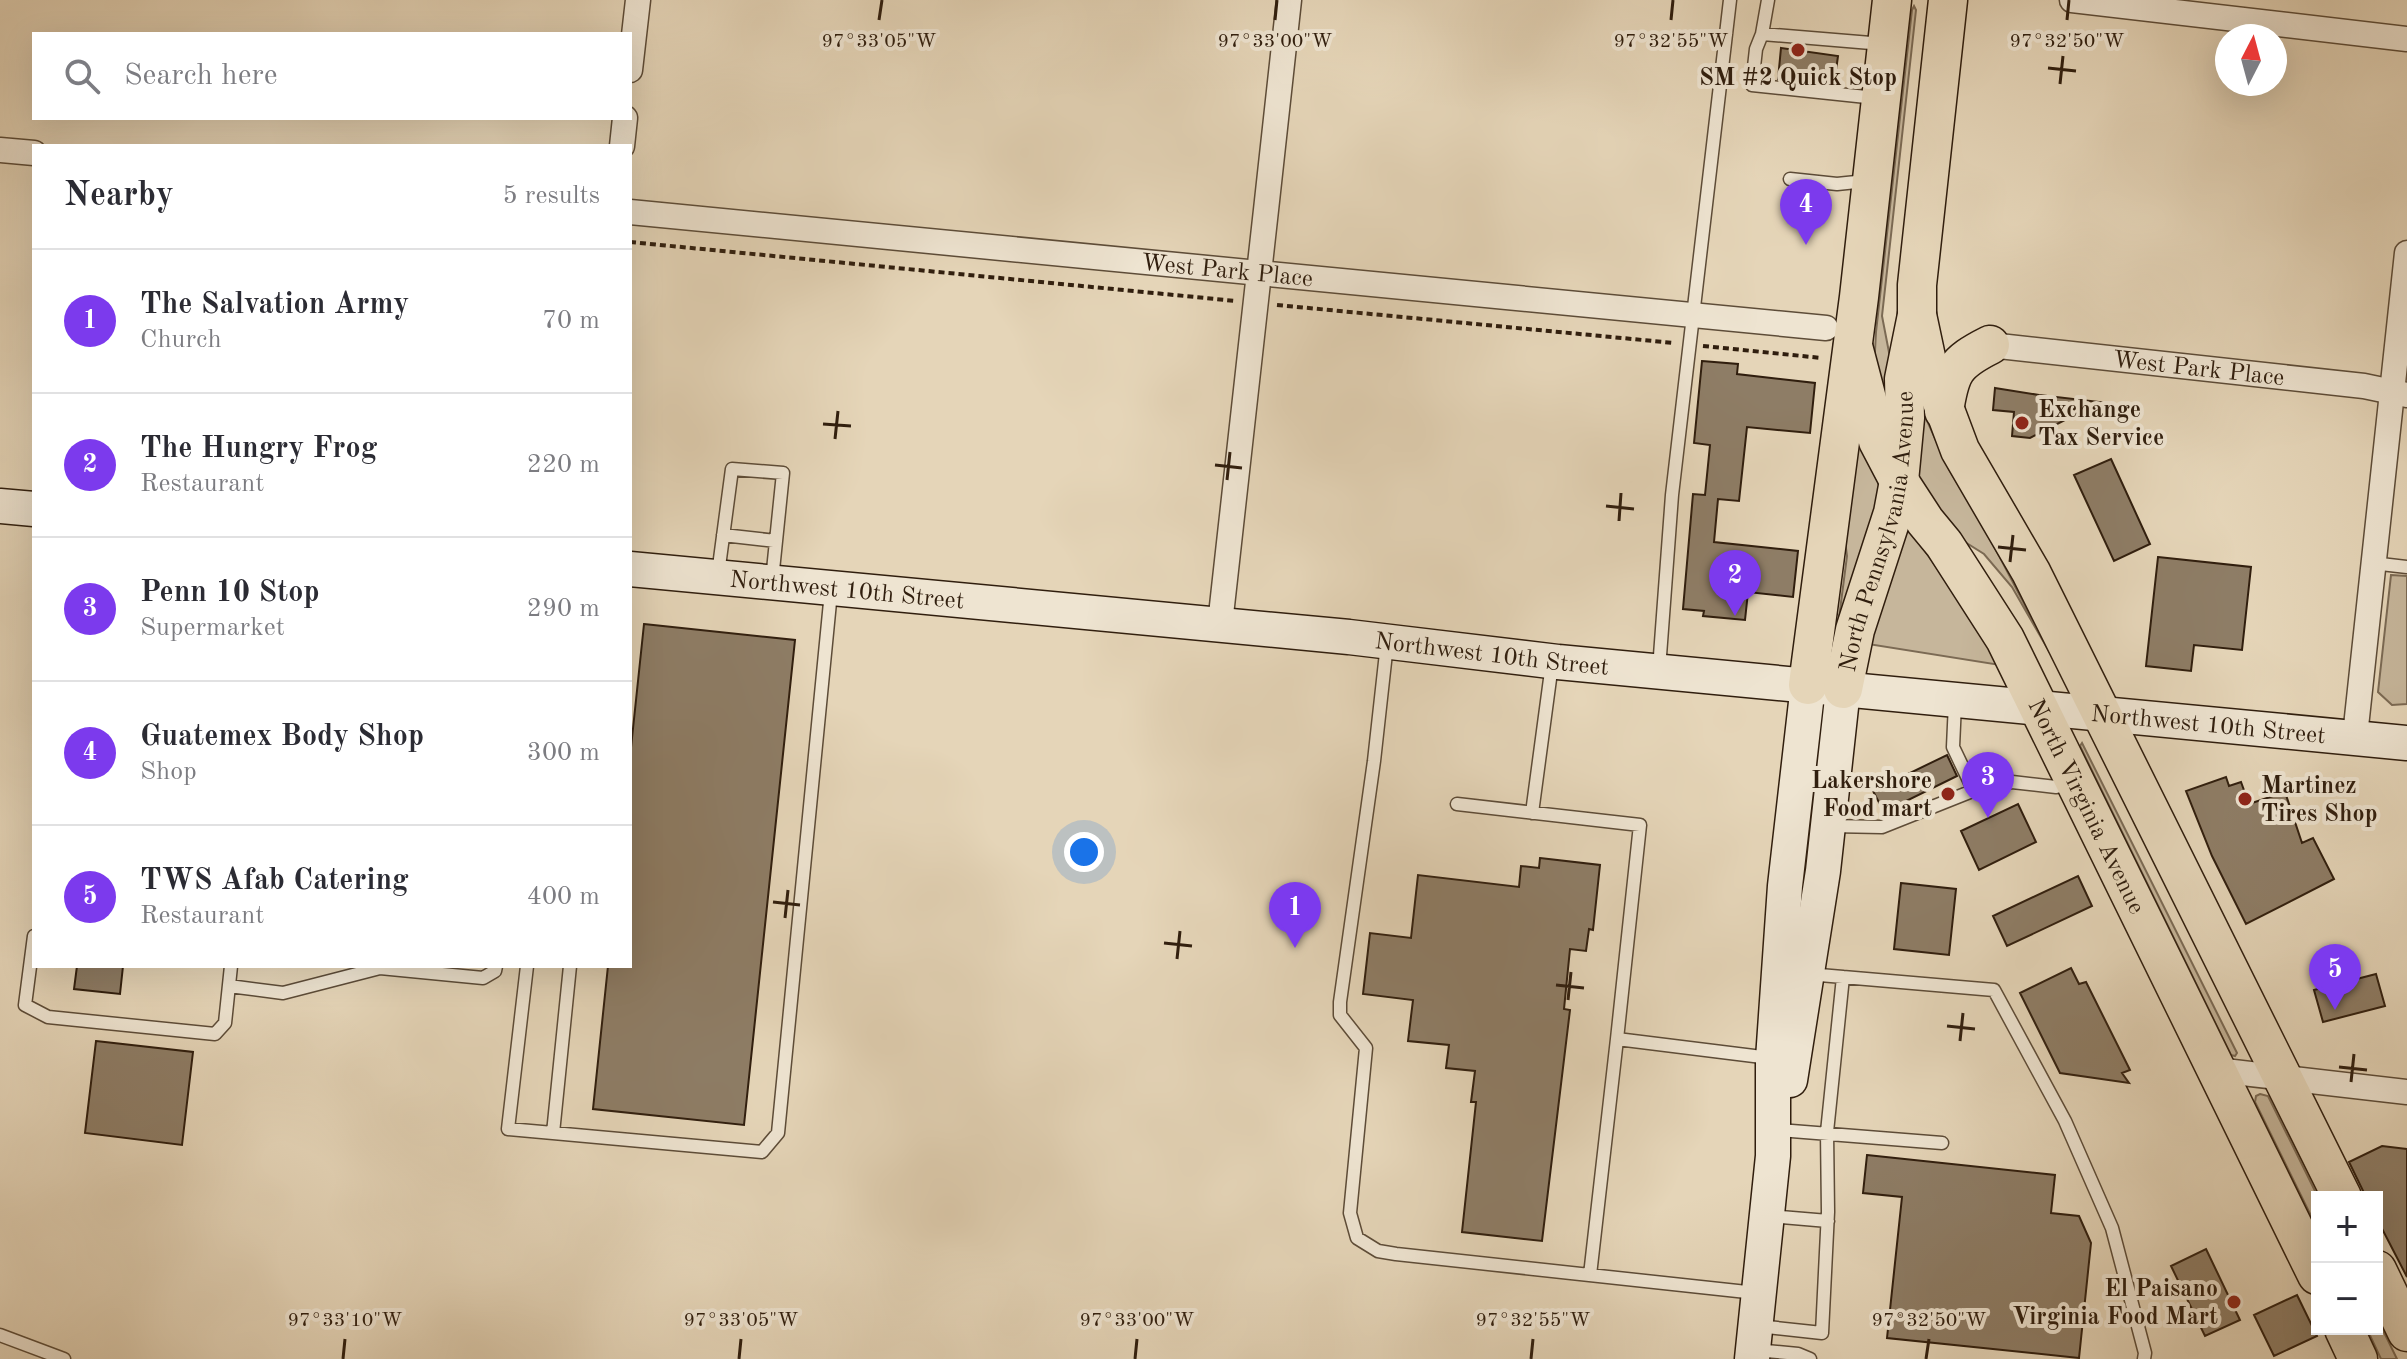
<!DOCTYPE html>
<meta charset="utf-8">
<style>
body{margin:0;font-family:"Old Standard TT",serif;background:#f7f7f7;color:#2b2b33}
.controls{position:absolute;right:24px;bottom:24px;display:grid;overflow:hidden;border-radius:0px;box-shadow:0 8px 32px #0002}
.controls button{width:72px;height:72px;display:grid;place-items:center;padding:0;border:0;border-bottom:2px solid #e1e1e2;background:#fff;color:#2b2b33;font:40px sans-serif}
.compass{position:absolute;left:2215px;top:24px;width:72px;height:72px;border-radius:50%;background:#fff;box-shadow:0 8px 32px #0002;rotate:6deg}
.you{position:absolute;left:1084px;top:852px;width:28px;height:28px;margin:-20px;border:6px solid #fff;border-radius:50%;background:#1a73e8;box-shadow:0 0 0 12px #1a73e833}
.badge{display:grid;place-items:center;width:52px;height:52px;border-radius:50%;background:#7c3aed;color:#fff;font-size:26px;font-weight:700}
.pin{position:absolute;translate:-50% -66px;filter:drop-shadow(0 2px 4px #0008)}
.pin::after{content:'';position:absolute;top:42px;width:28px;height:24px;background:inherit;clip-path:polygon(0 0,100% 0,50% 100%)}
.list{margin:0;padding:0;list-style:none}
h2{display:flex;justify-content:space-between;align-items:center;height:104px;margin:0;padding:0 32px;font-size:34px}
h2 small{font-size:26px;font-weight:400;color:#7c7c81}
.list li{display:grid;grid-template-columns:52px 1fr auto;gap:24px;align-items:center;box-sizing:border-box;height:144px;padding:0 32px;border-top:2px solid #e1e1e2}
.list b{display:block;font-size:30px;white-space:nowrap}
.list p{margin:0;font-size:26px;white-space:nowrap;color:#7c7c81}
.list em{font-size:26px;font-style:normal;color:#7c7c81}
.icon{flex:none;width:44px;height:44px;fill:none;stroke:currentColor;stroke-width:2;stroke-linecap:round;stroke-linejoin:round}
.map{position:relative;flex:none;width:2407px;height:1359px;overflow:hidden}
.search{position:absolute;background:#fff;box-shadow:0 8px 32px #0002;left:32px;top:32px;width:600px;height:88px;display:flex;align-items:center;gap:20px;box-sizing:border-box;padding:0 28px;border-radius:0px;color:#7c7c81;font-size:30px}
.panel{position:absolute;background:#fff;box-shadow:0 8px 32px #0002;left:32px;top:144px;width:600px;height:824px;border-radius:0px}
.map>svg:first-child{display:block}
.green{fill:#c6b69b;stroke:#7b6a54;stroke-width:2}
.building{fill:#8e7d66;stroke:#301e0e;stroke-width:2}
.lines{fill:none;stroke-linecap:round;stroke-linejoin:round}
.service-casing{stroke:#5d4c38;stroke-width:15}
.minor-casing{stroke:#5d4c38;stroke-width:27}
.secondary-casing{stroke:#301e0e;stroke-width:37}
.primary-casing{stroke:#301e0e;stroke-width:41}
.path{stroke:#301e0e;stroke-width:4;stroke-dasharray:6 4;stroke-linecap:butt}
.service{stroke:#eee4d1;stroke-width:12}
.minor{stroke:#eee4d1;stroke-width:24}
.secondary{stroke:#eee4d1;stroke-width:34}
.primary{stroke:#e5d5b8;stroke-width:38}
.ticks{fill:none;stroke:#301e0e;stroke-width:3}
.poi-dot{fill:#8f2418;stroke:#eee4d1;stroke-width:3}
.labels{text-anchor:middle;stroke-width:8;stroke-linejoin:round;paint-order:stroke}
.poi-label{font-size:24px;font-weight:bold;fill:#301e0e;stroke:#eee4d1;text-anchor:start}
.street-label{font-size:24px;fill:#301e0e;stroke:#eee4d1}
.ticks-label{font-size:20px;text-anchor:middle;fill:#301e0e;stroke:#eee4d1;stroke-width:8;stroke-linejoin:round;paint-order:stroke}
</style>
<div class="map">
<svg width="2407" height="1359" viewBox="0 0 2407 1359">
<rect width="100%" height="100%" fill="#e5d5b8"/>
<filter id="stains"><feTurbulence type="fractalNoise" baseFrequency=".0025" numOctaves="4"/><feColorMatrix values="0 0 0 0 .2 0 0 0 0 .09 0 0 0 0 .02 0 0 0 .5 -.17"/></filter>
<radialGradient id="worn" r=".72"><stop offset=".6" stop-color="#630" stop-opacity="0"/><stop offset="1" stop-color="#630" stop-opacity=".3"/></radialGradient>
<path class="green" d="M1914,6L1916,10L1882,316L1893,373L1882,423L1874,369L1876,332L1912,10Z
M1923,412L1950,471L1985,529L2050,653L2012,587L1984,554L1957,537L1916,490Z
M1854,422L1887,484L1836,641L1847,556L1842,518Z
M1903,520L2006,666L1868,644Z
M2391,575L2407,576V704L2392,705L2378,692Z
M2082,743L2237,1053L2235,1056L2231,1055L2080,746Z
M2260,1094L2268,1096L2318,1197L2317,1228L2255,1102L2256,1096Z
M2377,1318L2397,1359H2381L2367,1329H2377Z"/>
<path class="building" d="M1781,48L1838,56L1834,85L1778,79Z
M1702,361L1738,364L1737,374L1815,383L1810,433L1747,427L1739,501L1718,499L1714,542L1798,551L1793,597L1748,592L1745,620L1703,616L1704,611L1683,609L1693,494L1705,495L1710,445L1694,443Z
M1995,388L2039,395L2100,402L2030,438L2012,436L2014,412L1993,410Z
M2111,459L2150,544L2114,561L2074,475Z
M2158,557L2251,567L2242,650L2194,645L2191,671L2146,666Z
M644,624L795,640L744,1125L593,1109L608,966H630V757Z
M1947,755L1957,776L1884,812L1873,791Z
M2226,777L2229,786L2241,782L2249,804L2285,792L2302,843L2313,838L2334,879L2246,924L2212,856L2186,791Z
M2018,804L2036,842L1979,870L1961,831Z
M1540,858L1600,865L1593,930L1589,929L1586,951L1570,949L1564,1009L1570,1010L1542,1241L1462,1232L1476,1102H1471L1475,1071L1446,1068L1449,1045L1408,1041L1413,1000L1363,994L1370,933L1411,938L1418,875L1519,887L1521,866L1539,868Z
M2078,876L2092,906L2007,946L1993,916Z
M1901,883L1956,889L1949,955L1894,949Z
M77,966H123L120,994L74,989Z
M2071,968L2079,984L2086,982L2130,1070L2122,1073L2129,1083L2060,1073L2020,993Z
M2376,974L2385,1006L2323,1022L2314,990Z
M96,1041L193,1052L182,1145L85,1133Z
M2382,1146L2407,1149V1277L2377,1219V1197H2366L2349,1162Z
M1867,1155L2055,1175L2051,1213L2079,1216L2091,1243L2079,1358L1887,1338L1902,1197L1863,1193Z
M2206,1249L2240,1320L2205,1336L2171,1266Z
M2297,1295L2317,1336L2274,1356L2254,1315Z"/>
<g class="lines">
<defs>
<path id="service" d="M1768,0L1762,34L1883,44
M1762,34L1756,49L1752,85L1876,98
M1790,179L1837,184L1866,181
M723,535L776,541
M2372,563L2407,567
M718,574L732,469L783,473L772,580
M1387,644L1374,761L1340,1002V1015L1366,1048L1350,1213L1357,1238L1378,1251L1396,1254L1756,1293
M1659,669L1672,495L1730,0
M1955,703L1953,747L1974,791
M1457,804L1640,825L1617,1039L1770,1058
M1532,813L1552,664
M1831,826L1882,827L1990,784L2012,782L2056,787L2072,782
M34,936L25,1005L48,1017L215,1034L225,1023L231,966
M527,966L508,1129L553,1133L570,966
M1808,974L1994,990L2065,1121L2112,1228L2145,1353L2144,1359
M229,986L283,993L380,968L483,978L495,971L496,966
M1779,1130L1942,1143
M553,1133L762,1152L778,1133L831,592
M1770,1216L1828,1221
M1590,1275L1617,1039
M1758,1326L1822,1333L1828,1212L1827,1132L1843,977
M0,1335L64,1359
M1755,1350L1798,1354L1810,1359"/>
<g id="minor">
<path d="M2072,0L2407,39"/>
<path d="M630,70L638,0"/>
<path d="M622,146L625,118"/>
<path d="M0,150L34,153"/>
<path id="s1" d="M630,212L1826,328"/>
<path id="s2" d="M1990,345L2364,386L2407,395"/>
<path d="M1220,624C1244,416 1266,208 1289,0"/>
<path d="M2355,736L2407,253"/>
<path d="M2216,1070L2407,1092"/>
</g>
<g id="secondary">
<path d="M0,506L34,509"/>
<path id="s3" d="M630,569L1349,637L1558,662L2407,743"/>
<path d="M1790,1080L1823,871L1843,689"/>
<path d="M1752,1359L1773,1156V1059L1785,886L1808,685"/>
</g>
<g id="primary">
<path d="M1917,315L1927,362L1960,450L2031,572L2342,1197"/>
<path id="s4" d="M1853,346L1878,441L1899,481L1925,521L1944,544L2005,639L2317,1275"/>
<path d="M1944,411C1950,372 1954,363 1990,345"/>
<path d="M1808,685L1859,297L1892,0"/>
<path id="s5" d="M1843,689L1855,630L1893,513L1899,481L1905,418L1904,379L1917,315V285L1948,0"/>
<path d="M2377,1270L2407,1332"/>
<path d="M2344,1329L2358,1359"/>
</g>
</defs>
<use href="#service" class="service-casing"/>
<use href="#minor" class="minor-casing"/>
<use href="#secondary" class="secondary-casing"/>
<use href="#primary" class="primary-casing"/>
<path class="path" d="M630,242L1236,301
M1277,305L1674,343
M1703,346L1822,358"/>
<use href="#service" class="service"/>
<use href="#minor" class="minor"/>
<use href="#secondary" class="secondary"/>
<use href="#primary" class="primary"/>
</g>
<path class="ticks" d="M879,20L882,0M1275,20L1277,0M1671,20L1673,0M2067,20L2069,0M2048,68L2076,71M2060,84L2063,56M823,424L851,426M835,439L838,411M1215,465L1242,468M1227,480L1230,452M1606,506L1634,509M1619,521L1621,493M1998,547L2026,550M2010,562L2013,535M773,902L800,905M785,918L788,890M1164,943L1192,946M1177,959L1180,931M1556,985L1584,988M1568,1000L1571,972M1947,1026L1975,1029M1960,1041L1963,1013M2339,1067L2367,1070M2351,1082L2354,1054M343,1359L345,1339M739,1359L741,1339M1135,1359L1137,1339M1531,1359L1533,1339M1926,1359L1929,1339"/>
<g class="poi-dot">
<circle cx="1798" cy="50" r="8"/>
<circle cx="2022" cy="423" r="8"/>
<circle cx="1948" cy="794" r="8"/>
<circle cx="2245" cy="799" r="8"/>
<circle cx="2234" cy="1302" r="8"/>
</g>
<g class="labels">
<g class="poi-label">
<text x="1798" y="85" text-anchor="middle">SM #2 Quick Stop</text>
<text x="2038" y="417">Exchange<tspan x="2038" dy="28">Tax Service</tspan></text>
<text x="1932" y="788" text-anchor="end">Lakershore<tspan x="1932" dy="28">Food mart</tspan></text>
<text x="2261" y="793">Martinez<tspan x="2261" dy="28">Tires Shop</tspan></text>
<text x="2218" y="1296" text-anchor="end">El Paisano<tspan x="2218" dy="28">Virginia Food Mart</tspan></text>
</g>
<g class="street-label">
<text dy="8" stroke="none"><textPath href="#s1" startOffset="600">West Park Place</textPath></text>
<text dy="8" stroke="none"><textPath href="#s2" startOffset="210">West Park Place</textPath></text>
<text dy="8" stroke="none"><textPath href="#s5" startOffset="162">North Pennsylvania Avenue</textPath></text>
<text dy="8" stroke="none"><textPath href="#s3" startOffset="218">Northwest 10th Street</textPath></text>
<text dy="8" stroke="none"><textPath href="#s3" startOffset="866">Northwest 10th Street</textPath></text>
<text dy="8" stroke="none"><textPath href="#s3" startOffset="1586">Northwest 10th Street</textPath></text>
<text dy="8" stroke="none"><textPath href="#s4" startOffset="520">North Virginia Avenue</textPath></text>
</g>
</g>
<g class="ticks-label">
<text x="879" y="47">97°33'05"W</text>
<text x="1275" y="47">97°33'00"W</text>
<text x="1671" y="47">97°32'55"W</text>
<text x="2067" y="47">97°32'50"W</text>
<text x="345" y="1326">97°33'10"W</text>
<text x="741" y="1326">97°33'05"W</text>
<text x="1137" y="1326">97°33'00"W</text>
<text x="1533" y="1326">97°32'55"W</text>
<text x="1929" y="1326">97°32'50"W</text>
</g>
<rect width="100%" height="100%" filter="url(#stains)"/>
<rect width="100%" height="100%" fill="url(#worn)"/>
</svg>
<div class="controls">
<button>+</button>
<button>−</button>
</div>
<svg class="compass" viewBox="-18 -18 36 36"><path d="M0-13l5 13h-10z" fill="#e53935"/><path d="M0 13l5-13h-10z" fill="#7c7c81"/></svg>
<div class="you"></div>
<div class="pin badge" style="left:1295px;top:948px">1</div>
<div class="pin badge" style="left:1735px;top:616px">2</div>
<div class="pin badge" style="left:1988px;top:818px">3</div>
<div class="pin badge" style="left:1806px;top:245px">4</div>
<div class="pin badge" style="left:2335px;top:1010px">5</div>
<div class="search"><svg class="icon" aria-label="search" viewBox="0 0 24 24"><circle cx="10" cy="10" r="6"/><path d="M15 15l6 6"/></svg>Search here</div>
<section class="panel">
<h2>Nearby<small>5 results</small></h2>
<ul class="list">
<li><span class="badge">1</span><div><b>The Salvation Army</b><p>Church</p></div><em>70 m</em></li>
<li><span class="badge">2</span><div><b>The Hungry Frog</b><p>Restaurant</p></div><em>220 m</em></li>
<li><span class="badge">3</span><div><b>Penn 10 Stop</b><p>Supermarket</p></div><em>290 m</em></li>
<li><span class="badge">4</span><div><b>Guatemex Body Shop</b><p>Shop</p></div><em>300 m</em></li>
<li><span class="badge">5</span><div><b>TWS Afab Catering</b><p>Restaurant</p></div><em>400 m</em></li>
</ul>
</section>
</div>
